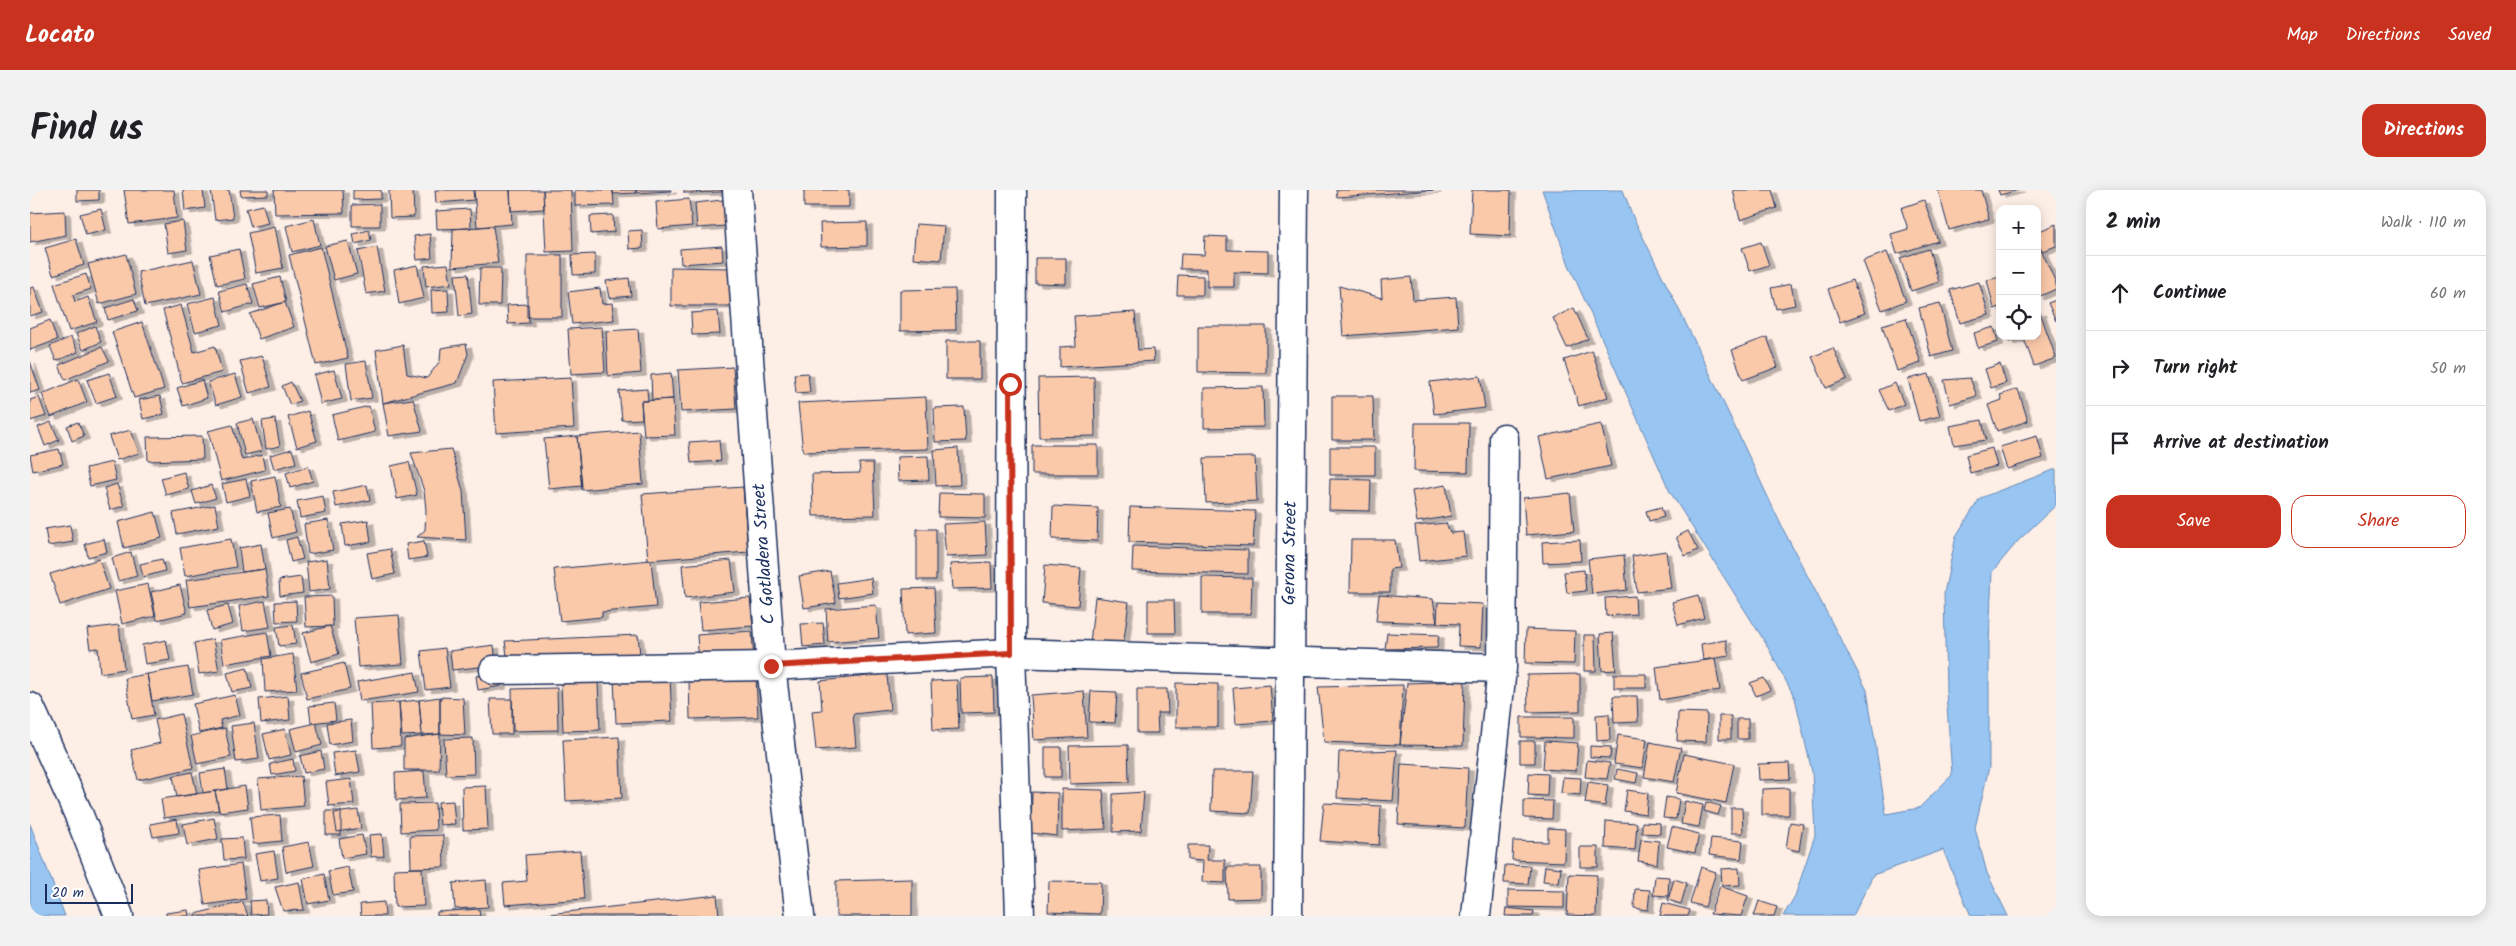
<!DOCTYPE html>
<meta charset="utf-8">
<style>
body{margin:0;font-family:Kalam,sans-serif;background:#f2f2f2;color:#202124}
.controls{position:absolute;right:15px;top:15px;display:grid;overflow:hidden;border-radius:10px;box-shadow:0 2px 12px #0003}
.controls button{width:45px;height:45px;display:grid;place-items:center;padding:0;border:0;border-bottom:1px solid #e0e0e0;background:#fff;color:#202124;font:25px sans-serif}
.scale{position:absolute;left:15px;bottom:12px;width:88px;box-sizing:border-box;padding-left:5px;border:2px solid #1b2f5e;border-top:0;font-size:14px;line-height:18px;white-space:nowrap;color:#1b2f5e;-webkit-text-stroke:4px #fff;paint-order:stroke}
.stop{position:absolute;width:15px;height:15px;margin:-11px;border:4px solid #c8321e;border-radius:50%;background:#fff}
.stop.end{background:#c8321e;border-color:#fff;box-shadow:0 1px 5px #0008}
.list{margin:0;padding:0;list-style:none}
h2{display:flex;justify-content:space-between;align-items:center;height:65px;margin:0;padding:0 20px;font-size:21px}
h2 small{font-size:16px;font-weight:400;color:#757577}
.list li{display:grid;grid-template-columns:32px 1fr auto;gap:15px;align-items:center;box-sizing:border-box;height:75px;padding:0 20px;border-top:1px solid #e0e0e0}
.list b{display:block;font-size:19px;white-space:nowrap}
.list em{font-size:16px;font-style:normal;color:#757577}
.actions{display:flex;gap:10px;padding:15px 20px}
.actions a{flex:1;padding:11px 0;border:1px solid #c8321e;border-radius:15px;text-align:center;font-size:18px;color:#c8321e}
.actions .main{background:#c8321e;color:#fff}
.icon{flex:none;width:28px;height:28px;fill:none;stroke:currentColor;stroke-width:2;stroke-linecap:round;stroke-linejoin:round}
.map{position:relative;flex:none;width:2026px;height:726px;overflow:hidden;border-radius:15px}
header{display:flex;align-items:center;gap:30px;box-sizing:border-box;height:70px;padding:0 25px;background:#c8321e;color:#fff}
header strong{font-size:24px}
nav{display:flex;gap:28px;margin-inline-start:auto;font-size:18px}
.intro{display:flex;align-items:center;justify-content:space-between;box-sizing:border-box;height:120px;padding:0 30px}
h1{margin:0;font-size:35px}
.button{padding:12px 22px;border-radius:15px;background:#c8321e;color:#fff;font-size:18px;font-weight:700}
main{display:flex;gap:30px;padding:0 30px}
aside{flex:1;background:#fff;border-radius:15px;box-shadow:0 2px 12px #0003}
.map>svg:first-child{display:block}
.water{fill:#98c5f2;stroke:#6689b7}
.building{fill:#fac9aa;stroke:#1b2f5e;filter:url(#shadow)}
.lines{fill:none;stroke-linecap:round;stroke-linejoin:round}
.street-casing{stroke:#1b2f5e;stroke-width:31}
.secondary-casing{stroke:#1b2f5e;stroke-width:31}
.street{stroke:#fff;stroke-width:28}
.secondary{stroke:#fff;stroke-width:28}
.route{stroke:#c8321e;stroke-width:6}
.labels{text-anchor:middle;stroke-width:4;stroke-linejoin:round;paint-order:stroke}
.street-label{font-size:18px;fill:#1b2f5e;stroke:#fff}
</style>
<header>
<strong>Locato</strong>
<nav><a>Map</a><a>Directions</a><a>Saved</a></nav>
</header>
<div class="intro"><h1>Find us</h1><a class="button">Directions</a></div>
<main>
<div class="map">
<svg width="2026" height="726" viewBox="0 0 2026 726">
<defs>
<filter id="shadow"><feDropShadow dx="5.5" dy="3" stdDeviation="0" flood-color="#0004"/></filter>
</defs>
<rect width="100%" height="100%" fill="#feefe6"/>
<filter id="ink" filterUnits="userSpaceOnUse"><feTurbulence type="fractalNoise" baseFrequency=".02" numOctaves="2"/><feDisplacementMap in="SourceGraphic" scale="10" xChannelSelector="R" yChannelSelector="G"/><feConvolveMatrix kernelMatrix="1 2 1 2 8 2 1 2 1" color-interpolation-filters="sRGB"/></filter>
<g filter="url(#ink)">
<path class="water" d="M1512,0H1593L1603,27L1665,152L1753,339L1837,500L1856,624L1889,618L1922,585L1916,502L1914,403L1926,346L1950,308L2026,279V315L1988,351L1962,382L1959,455V577L1945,638L1957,683L1978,726H1941L1913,660L1843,685L1823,726H1753L1765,706L1785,645L1782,582L1765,508L1735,452L1640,302L1539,75Z
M0,634L35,726H0Z"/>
<path class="building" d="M47,0H69V10L47,11Z
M94,0H144L147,28L99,34Z
M153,0H173L175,18L155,21Z
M181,0H199L203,28L185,30Z
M210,0H238V5L211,6Z
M244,0H313L314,23L245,24Z
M323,0H351V9L323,10Z
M359,0H383L384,27L360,28Z
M405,0H443L444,10L406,13Z
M444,0H480L482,34L447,37Z
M480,0H513L514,19L481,21Z
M513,0H541L543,61L516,62Z
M545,0H583L584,15L545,16Z
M583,0H606V3L583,4Z
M606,0H641V1L606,3Z
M654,0H692V2L654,3Z
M774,0H819V17H774Z
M1306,0H1406L1307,7Z
M1442,0H1481L1480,46L1440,44Z
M1703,0H1742L1747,18L1710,30Z
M1908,0H1951L1959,29L1919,40Z
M1968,0H1989L1970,5Z
M659,9L662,36L628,39L626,12Z
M693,10L696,36L667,38L665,13Z
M1894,10L1908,51L1867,64L1861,44L1878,39L1871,18Z
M350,14V36H322V15Z
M233,15L238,33L221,37L216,19Z
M71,19L76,40L56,45L50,24Z
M440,19L441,38L407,39L406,21Z
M35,21L36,45L0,52V23Z
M583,25L584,42L561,44L560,26Z
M284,29L290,55L262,62L256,36Z
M153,31L157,60L138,63L134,34Z
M837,32V56L791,57L790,33Z
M886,34L914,36L911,70L883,68Z
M2026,34V56L2010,62L2007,55V42Z
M463,36L468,73L422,77L423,39Z
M245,37L253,78L226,83L218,43Z
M339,40L341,50L325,54L323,44Z
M612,40L613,58L599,59L598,41Z
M400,44L402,68L387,70L384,46Z
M1175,46L1197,47V60L1238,61V83L1204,82V97H1177V79H1150L1151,64L1174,65Z
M46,49L54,75L23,85L15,58Z
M318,51L327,84L304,90L295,56Z
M1731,52L1739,75L1720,81L1712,58Z
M692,56L693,71L651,74L650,59Z
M291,57L318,168L286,175L259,65Z
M347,57L355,101L336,104L328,61Z
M2010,57L2026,93V99L2008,107L2007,58Z
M209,59L215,89L187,95L180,65Z
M1899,59L1909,92L1881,101L1870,68Z
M1857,62L1876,111L1852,120L1833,71Z
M96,64L106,104L69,114L58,74Z
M565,64V84L543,85L542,65Z
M497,65H532V127H497Z
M1005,68H1036V94L1005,93Z
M163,70L171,104L115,116L108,82Z
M418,74L421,94L396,97L394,76Z
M387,75L394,108L369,114L364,80Z
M641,77L703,78V116H641Z
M450,78H471L470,115H449Z
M56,84L61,99L43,105L45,112L58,107L67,132L39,141L24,94Z
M438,84L442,124L429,126L425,85Z
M1148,85L1173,86V105H1147Z
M250,87L256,112L230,118L223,94Z
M1381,87L1383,110L1426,107L1428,137L1313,146L1309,96L1352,108L1351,90Z
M1970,87V117L1964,119L1957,90Z
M599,88L601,106L579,108L576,91Z
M1822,90L1835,123L1810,132L1798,99Z
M1949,92L1959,125L1930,133L1920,100Z
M217,94L223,114L195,122L189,101Z
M1761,94L1765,115L1746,119L1741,98Z
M4,97L13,122L0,126V98Z
M570,98L572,114L582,113L584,130L542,134L538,102Z
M418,99L419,122L402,123L401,100Z
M925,99L926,140L870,141V100Z
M185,107L192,135L165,142L157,114Z
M104,109L108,121L78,130L75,118Z
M2026,110V131L2018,113Z
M255,112L264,137L229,149L220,124Z
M1910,113L1922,161L1901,167L1889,118Z
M498,114L499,133L478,134L477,115Z
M151,115L164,162L185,156L192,182L152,193L133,120Z
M1544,118L1558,149L1537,158L1523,128Z
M688,121L690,144L662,145L661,123Z
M1105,122L1108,160L1123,159L1124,171L1030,177V157L1046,156L1044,126Z
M2010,122L2026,168L2004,176L1993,146H2007V123Z
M1876,128L1891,173L1867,181L1852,135Z
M20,130L27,150L0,160V138Z
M112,132L134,199L104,208L82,142Z
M65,136L71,152L53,160L46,144Z
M1168,136H1236V183L1168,182Z
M572,137L575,182L541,184L538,139Z
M1964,137L1968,152L1948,158L1944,143Z
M608,139L611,183L578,186L576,141Z
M1977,146H1990L1991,149L1979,152Z
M41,147L48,162L26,171L20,156Z
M1737,147L1748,177L1713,190L1702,160Z
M916,151H950V189H916Z
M436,154L438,164L427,193L353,213L346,160L373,155L377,184L397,188L410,171L411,158Z
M72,157L79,171L35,190L29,175Z
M1803,158L1817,189L1796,198L1782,167Z
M1562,161L1578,207L1549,216L1534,170Z
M232,166L241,197L219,203L210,171Z
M0,171L10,200L0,203Z
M336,171L342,208L321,211L316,174Z
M1970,174L1976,193L1961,198L1955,179Z
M703,177L706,219L651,222L648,180Z
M304,180L312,209L291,214L284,185Z
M79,183L87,206L66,213L57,190Z
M641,183L643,209L622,210L621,185Z
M778,183L780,202L766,203L764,184Z
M205,184L212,207L186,215L178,192Z
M1899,184L1910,226L1889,231L1878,189Z
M1450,186L1455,218L1404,224L1400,192Z
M1064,187L1065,246L1009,247L1008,188Z
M541,188L544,238L466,243L463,192Z
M1940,188L1947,206L1920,214L1914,190Z
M48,189L57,212L21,227L12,204Z
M172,190L177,208L153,216L147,198Z
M261,192L270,211L260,215L252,196Z
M1865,193L1874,214L1859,221L1849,200Z
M1233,197L1234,237L1174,238V198Z
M617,199L618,211H611L612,229L592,230L589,201Z
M1988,199L1998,231L1967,241L1958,215L1972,210L1970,205Z
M130,206L134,224L113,229L109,210Z
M1302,206H1343L1344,250H1302Z
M9,207L16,226L0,231V210Z
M896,207L898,259L773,262L768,213Z
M383,209L392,241L359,246L353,213Z
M643,209L645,245L614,246L611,211Z
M339,216L345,242L308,251L302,225Z
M934,217L936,251L905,252L904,218Z
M278,221L287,251L267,257L258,227Z
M223,229L232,261L215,265L207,233Z
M245,229L250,256L236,259L232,231Z
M1952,230L1956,250L1924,255L1920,236Z
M21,232L29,250L15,256L8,237Z
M48,232L54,246L42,251L37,236Z
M1385,233H1439L1438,282L1384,281Z
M1571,234L1581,276L1518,289L1509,247Z
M202,235L212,270L232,265L235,280L191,291L178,241Z
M101,240L109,263L87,270L79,246Z
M609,241L613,294L552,300L547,246Z
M172,246L173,269L118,271L117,247Z
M547,246L552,296L519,299L514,249Z
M2007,246L2013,268L1977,279L1970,257Z
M689,250L691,271L661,273L659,252Z
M1002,255H1068V284H1002Z
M1300,257H1345V285H1300Z
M928,258L930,295L906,296L904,260Z
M1962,258L1967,276L1940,283L1936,265Z
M29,259L33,274L3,281L0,265Z
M262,259L266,273L244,279L240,265Z
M421,259L433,301L436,350L387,347L395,340L396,320L394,301L381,263Z
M898,266L899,290L868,291L867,267Z
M1225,267L1227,311L1176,313L1174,268Z
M82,272L86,290L60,296L56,278Z
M379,272L387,305L367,309L361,276Z
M829,273H843L845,325L783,326L782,284L830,283Z
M278,276L283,291L260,298L256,283Z
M154,282L159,299L136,305L131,288Z
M245,286L251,317L227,322L221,291Z
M216,289L220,306L196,312L192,294Z
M1300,289L1341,290L1340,321L1299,320Z
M87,294L94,316L80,320L74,298Z
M181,295L186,308L166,314L162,301Z
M337,295L340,310L306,317L303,302Z
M1416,295L1421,326L1387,332L1382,301Z
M713,297L718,362L618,370L612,304Z
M909,303L955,304V328L908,327Z
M1540,303L1544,341L1496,345L1493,308Z
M293,306L296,323L270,328L267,311Z
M185,315L189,336L147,344L143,323Z
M1023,316L1068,318L1067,351L1022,349Z
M1100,317L1225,321L1223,356L1099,352Z
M1631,317L1634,327L1619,331L1616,321Z
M260,319L266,342L243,348L238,323Z
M125,322L132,348L94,358L88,332Z
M298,330L303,360L278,364L274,334Z
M338,330L341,352L315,356L312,334Z
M955,332L957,365L916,367L913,334Z
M1416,333L1420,343L1433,342L1436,366L1389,371L1385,336Z
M40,335L43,352L18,356L15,339Z
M887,339H906V390H887Z
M1658,341L1668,360L1655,366L1646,347Z
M267,347L273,369L261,372L256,350Z
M74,349L77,362L58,367L55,354Z
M201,349L206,377L155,386L150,358Z
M1321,350H1365L1369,378L1360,379V402H1320Z
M1550,350L1551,371L1513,373L1512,352Z
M394,351L397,367L378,370L376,354Z
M231,354L235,379L212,382L209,358Z
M1103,356L1218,360V384L1102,381Z
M360,359L365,384L342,389L337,363Z
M1636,361L1641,398L1607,402L1602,366Z
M101,362L107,386L88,391L82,368Z
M1594,365L1597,400L1562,404L1558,369Z
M69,369L79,399L30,415L20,384Z
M132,369L135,381L113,387L110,374Z
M297,369L300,399L279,402L276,372Z
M621,370L626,417L572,422V427L530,431L524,379Z
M701,370L705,402L655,408L652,375Z
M961,372L962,398L922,399L920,374Z
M1015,375L1051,378L1048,416L1012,413Z
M235,379L239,406L160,417L156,390Z
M1554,380L1556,401L1537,403L1534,382Z
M800,381L806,413L774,418L769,386Z
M271,387L273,403L250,406L249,390Z
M1172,387L1222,388L1221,424H1172Z
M841,388L843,403L809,408L807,393Z
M118,394L125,426L92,434L85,401Z
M150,395L157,423L127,430L121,402Z
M904,398L906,443L875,445L873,399Z
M1349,405L1403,409L1407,433L1346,431Z
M1668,405L1674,428L1648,435L1642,412Z
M302,406L303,436L276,437L274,407Z
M1605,406L1606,424L1576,426L1575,408Z
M1065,407L1099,412L1093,457L1060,453Z
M720,408L723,436L671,440L668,412Z
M1118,410H1144L1145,443H1118Z
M235,411L240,437L213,441L209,416Z
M266,411L267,431L246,432L245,412Z
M1408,412L1453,414L1451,457L1428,456L1429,434L1407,433Z
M198,415L203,434L182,440L177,420Z
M846,415L849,448L798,452L796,419Z
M369,425L373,474L328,477L324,428Z
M793,433L795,455L773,457L771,434Z
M89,435L94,479L70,483L68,458L60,459L57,439Z
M263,435L266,454L249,456L246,437Z
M300,436L309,464L281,472L273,443Z
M1496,439L1545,441L1544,474L1495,473Z
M722,441L724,472L669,475L667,445Z
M237,442L241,466L194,474L190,450Z
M1357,443L1409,445L1407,458L1355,459Z
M1583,443L1586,480L1572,481L1570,444Z
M608,445L611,474L479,480L475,451Z
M1554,445H1565L1566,481H1554Z
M183,449L189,481L169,484L164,453Z
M136,450L140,470L115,474L112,455Z
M1696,450L1699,466L1673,470L1671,454Z
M464,455L466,475L422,480L420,461Z
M415,458L420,497L396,500L391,461Z
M263,464L267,500L235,502L233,469Z
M1685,469L1690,500L1630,510L1626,477Z
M314,473L320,499L277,509L271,483Z
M158,477L163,504L122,511L117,484Z
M217,478L222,498L202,502L197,483Z
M385,482L389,502L330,511L327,492Z
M469,483L471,496L448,500L446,486Z
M117,484L124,525L102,529L95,488Z
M857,484L860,520L823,524L826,557L786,560L782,521L792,520L790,491Z
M1550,484V521L1498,522L1497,485Z
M1584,484H1616V498H1584Z
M640,487L642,531L586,533L584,489Z
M726,487L728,527L660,529L659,489Z
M963,487L964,522L931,523L930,488Z
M1734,488L1740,500L1726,506L1720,493Z
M927,490L929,539L903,540L901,491Z
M1435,491L1433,556L1370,555L1377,493Z
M568,492L570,540L533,541L531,493Z
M1146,493L1188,494V537H1146Z
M1240,495L1243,531L1206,534L1203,498Z
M1373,495L1370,555L1294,552L1288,497Z
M527,498L528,540L483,541L482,499Z
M1107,499H1137L1138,523H1127L1128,543H1107Z
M1054,501L1057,547L1004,550L1001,505Z
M1061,501L1087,502L1085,533L1059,532Z
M205,505L210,525L190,530L192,538L169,543L163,514Z
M258,506L260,530L231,533L229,509Z
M1583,506H1607L1608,532L1584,533Z
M410,507V544L392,545L389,510Z
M410,507L433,508L435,545L410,544Z
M460,509H482V544H462Z
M389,510L392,545L372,546L369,512Z
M369,512L371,556L343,558L341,514Z
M304,513L306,530L281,533L279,516Z
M1648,522L1677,523L1676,552L1647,551Z
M151,524L163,578L108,590L101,560L130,553L125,530Z
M1579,524L1580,550L1567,551L1566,525Z
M1689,526H1701V549H1689Z
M1491,527H1544V548L1491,547Z
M1707,529H1718V549H1707Z
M321,530L323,551L300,555L297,533Z
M224,533L229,569L206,572L201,536Z
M286,533L292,555L266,562L260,539Z
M195,538L201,567L167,574L161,546Z
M255,539L261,565L239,570L233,544Z
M410,544L409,580H374V549Z
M1588,545L1617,549L1613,578L1584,574Z
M589,547L592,608L536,611L533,550Z
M443,548L444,584L416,585L414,549Z
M1490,551H1505V573H1490Z
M1515,551L1548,553L1546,581L1513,579Z
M1620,552L1651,558L1644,592L1614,587Z
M1098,555L1099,592L1040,594L1039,556Z
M1560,556L1581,557L1580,568L1560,567Z
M1015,557H1031V587H1015Z
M326,560L330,582L305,586L302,563Z
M1367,560L1363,611L1307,608L1309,562Z
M291,561L294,579L274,583L270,566Z
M1654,564L1704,574L1696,613L1646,603Z
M263,569L265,581L242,585L240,574Z
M1557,570L1580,573L1577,589L1555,587Z
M1759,573L1760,589L1729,590L1728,574Z
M1371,574L1438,578L1435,638L1368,634Z
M195,579L198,599L173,603L170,583Z
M1587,579L1608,583L1606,593L1585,589Z
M394,581L396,608L366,610L365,583Z
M1182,581H1223L1220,623L1181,621Z
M162,582L167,604L147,607L143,586Z
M1499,583L1518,584L1517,606L1498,605Z
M271,586L274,616L231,620L228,589Z
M1533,587L1551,588L1550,605L1531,603Z
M321,589L324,614L299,616L296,592Z
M1558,592L1578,595L1575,616L1555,613Z
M215,596L218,618L189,622L185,601Z
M456,596L458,639L433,640L432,597Z
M1759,598V625H1732V599Z
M1032,599L1073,600L1076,639L1032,641Z
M1597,600L1618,603L1616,624L1594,621Z
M185,601L189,620L134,628L131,609Z
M1002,602L1028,603L1027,646L1001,643Z
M1114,602L1111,641L1083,642V604Z
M1636,607L1649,609L1646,629L1633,628Z
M1494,610L1523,611L1522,629L1494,628Z
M423,611L425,634L410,635L408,612Z
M1655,611L1673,615L1669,637L1651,634Z
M1676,612L1691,616L1688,625L1674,621Z
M405,613L406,640L371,642L370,614Z
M1294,613L1351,616L1349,655L1290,651Z
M1701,618H1712L1713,643H1701Z
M328,620L331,638L307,642L304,623Z
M296,621H311V645H296Z
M250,625L252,651L223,654L220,627Z
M184,628L188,649L157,655L153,634Z
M147,629L149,643L123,647L120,634Z
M1576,631L1607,633L1605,660L1575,658Z
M1612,632L1630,633V644L1612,643Z
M1760,632L1773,634L1769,661L1756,658Z
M1642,637L1669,644L1665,663L1637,657Z
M1518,638L1535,639L1534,672L1482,670L1483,651L1518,652Z
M352,644L354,666L341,667L339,645Z
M332,645L336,664L312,668L309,649Z
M413,645L414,677L381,678L380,646Z
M212,648L214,669L194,670L192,649Z
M1681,648L1713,651L1711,669L1679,665Z
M1611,649L1629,651L1627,674L1608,671Z
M279,652L284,676L256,682L252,657Z
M1158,655H1178L1177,670H1195V693L1172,692L1173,671L1158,670Z
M1550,657H1568V677H1550Z
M244,661L248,688L230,691L225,664Z
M550,661L554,709L475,715L473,693L497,691L495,665Z
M211,674L216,709L175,715L169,680Z
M1475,675L1500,676L1498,694L1474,693Z
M1515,676L1531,678L1529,693L1513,691Z
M318,677L323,702L303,705L298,681Z
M1197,677H1231V708L1198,709Z
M1671,677L1686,682L1675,717L1660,713Z
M392,678L394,716L365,717L364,679Z
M1709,678L1710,695L1692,696L1691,679Z
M294,684L299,710L278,714L273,689Z
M1539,684L1567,685L1566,726L1537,725Z
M1625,686L1639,687L1638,706L1623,705Z
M882,689V726H806V691Z
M1644,689L1657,693L1651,714L1638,710Z
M456,690L458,717L425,719L423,693Z
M1019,691L1071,692L1070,724L1018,722Z
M269,692L274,720L253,721L245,697Z
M1690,696L1718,706L1711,726L1680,724Z
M1605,699L1620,700L1618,720L1604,718Z
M1478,700L1534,701V718L1478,717Z
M687,705L689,726H519V724Z
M236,710L237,724L221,725L220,711Z
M1729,711L1747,717L1744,726H1724Z
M213,712L218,726H165V724Z
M354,712L355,726H331L330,714Z
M1633,713L1660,720L1658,726H1630Z
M1476,718L1504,721L1503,726H1475Z
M449,719L450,726H407V722Z
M158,720L159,726H136V723Z"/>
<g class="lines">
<defs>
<path id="street" d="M464,480L741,476L981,463L1472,478
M0,517L48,623L89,726
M1258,726L1264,0
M1446,726L1472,478L1474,248"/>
<path id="secondary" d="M707,0L741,476L770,726
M982,0L981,463L990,726"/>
</defs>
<use href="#street" class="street-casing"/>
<use href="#secondary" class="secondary-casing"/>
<use href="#street" class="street"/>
<use href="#secondary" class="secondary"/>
</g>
</g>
<g class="lines" filter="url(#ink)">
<path class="route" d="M741,476L981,463L980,194"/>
</g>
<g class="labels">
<g class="street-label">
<text transform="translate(1259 363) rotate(-89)" y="6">Gerona Street</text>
<text transform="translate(733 364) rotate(-94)" y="6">C Gotladera Street</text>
</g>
</g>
</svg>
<div class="controls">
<button>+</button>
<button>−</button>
<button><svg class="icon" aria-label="locate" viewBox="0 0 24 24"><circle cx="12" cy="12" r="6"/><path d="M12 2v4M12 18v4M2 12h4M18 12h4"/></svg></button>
</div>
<div class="scale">20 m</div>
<div class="stop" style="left:980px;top:194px"></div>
<div class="stop end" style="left:741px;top:476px"></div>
</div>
<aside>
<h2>2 min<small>Walk · 110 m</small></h2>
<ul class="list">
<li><svg class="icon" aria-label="ahead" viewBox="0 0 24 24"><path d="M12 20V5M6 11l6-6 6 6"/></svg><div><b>Continue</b></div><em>60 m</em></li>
<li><svg class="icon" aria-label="right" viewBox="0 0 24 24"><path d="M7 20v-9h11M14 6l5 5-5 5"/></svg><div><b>Turn right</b></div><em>50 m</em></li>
<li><svg class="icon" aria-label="arrive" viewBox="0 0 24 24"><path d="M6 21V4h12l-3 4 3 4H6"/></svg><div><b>Arrive at destination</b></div></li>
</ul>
<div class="actions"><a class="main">Save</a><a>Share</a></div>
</aside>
</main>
